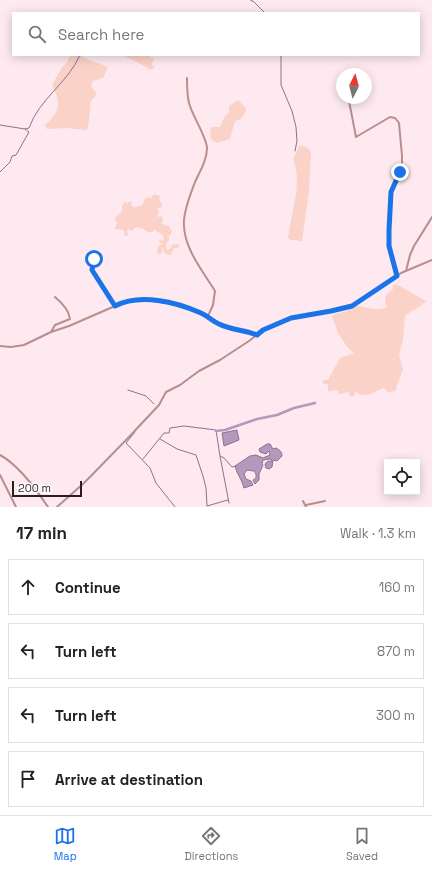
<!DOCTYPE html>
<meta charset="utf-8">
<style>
body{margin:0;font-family:"Space Grotesk",sans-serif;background:#f2f2f2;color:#222}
.controls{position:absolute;right:12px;bottom:12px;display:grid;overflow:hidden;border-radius:0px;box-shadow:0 2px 10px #0003}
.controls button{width:36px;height:36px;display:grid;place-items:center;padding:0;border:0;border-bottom:1px solid #e0e0e0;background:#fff;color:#222;font:20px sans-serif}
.compass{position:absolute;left:336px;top:68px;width:36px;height:36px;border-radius:50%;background:#fff;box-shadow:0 2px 10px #0003;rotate:6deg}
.scale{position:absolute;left:12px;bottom:10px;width:70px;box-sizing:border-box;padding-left:4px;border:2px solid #281f22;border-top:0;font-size:11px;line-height:14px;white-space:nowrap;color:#281f22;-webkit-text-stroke:3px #fff;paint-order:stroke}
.stop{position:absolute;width:12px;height:12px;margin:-9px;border:3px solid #1a73e8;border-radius:50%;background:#fff}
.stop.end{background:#1a73e8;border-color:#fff;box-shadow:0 1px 4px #0008}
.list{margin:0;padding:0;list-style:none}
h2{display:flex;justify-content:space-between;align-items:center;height:52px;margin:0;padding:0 16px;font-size:17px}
h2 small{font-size:13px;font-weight:400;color:#767676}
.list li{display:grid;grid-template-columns:26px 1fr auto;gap:12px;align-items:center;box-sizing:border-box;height:56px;margin:0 8px 8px;padding:0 8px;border:1px solid #e0e0e0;border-radius:0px}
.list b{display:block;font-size:15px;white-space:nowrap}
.list em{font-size:13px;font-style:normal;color:#767676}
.icon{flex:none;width:22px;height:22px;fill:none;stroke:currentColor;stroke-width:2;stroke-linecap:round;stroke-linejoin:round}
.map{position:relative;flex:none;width:432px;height:507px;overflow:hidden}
.search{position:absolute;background:#fff;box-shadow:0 2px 10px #0003;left:12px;right:12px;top:12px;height:44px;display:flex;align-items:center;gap:10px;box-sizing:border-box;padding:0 14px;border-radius:0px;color:#767676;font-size:15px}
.sheet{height:308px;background:#fff}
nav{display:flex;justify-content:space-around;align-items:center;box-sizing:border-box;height:56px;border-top:1px solid #e0e0e0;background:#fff;font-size:11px;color:#767676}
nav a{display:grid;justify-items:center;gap:2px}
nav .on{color:#1a73e8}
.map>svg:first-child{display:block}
.green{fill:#fad2c7}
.water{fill:#b598bb;stroke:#8b748d}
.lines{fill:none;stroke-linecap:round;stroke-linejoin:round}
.stream{stroke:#8b748d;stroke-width:1}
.canal{stroke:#b598bb;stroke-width:2.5}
.street{stroke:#b98e8e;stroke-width:2}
.route{stroke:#1a73e8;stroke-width:5}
</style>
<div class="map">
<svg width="432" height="507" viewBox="0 0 432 507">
<rect width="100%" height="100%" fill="#fde9ef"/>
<path class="green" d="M70,55H82L84,58L108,67L103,78L93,81L91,86L97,94L91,101L89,120L87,130L66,128L47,129L45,125C61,112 61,102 52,85L61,69L67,62Z
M123,55H148L150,56V58H154L152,65L155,68L149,70L148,68Z
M238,100L245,107L246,111L241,119L235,121L230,139L217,143L212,140L210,136L211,127H221C221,121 225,116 229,113V106Z
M300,145L308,148L311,152L309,191L302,241L291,240L288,238C291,212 303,184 293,159Z
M154,194L160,196L159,200L162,203L161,208H156L159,210L157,217L161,216L163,219L162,223L164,225L169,226L172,232L169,236V241L166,243L167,250L170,249L172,245L176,244L180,245L178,248H174L171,255L165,254L162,247V253L157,254L158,247L162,244L158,241L164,240L163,235L156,231V229L152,232H148L143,229L136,227L131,231L129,229L127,230L128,234L127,236L124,235V230L115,229L117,222L114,220L117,216L122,211V206L125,201L127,204L130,201L132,202L131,205C134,208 139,207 142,205L145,199L148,197L151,198Z
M396,284L426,301C420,308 412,310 405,316L403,340L399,355L403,369L395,391L388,392L384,388L367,395L358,394L356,391L353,397L350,396L348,392L339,394L338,391L332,390L330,392L328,390V385L323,383V380H328L340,358L354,353L348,348L338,333L332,316C335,313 339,313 344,312C348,312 348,309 352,307C360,304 367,309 375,309C379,310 383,308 387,308L385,301L386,295L393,289V286Z"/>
<path class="water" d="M237,430L239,440L224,446L222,433Z
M267,444H270L273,449L276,448C280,450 282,452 282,456L277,461L273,460L272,467L269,469L266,468L265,464L268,461L271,462V459L263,460L262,464L263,465L259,474V480L255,484L253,480C257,478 257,475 254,471L247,470L244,474L246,479L251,481L253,485L244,488C242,479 237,475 235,466L250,456L256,455L263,458L270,455L269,451L266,454L260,452L259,449Z"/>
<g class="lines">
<path class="stream" d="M251,0V1H253L265,13
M281,55V85L292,111L296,127L297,141L295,151
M0,125L25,129L29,128C39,99 68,83 80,55
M0,172L10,162L12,156L16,155L29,132L25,129
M128,390L146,396L154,404
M135,432L126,443L150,468L156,483L175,507
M160,439L177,449L196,455L203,476L206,488L207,506L228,500
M220,456L229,503
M143,459L164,433H169L170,428L184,426L216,430L220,456L224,458L232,467L236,466"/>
<path class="canal" d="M216,431L225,430L257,419L277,415L294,408L315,403"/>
<path class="street" d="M187,78C187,86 187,95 189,103C192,115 207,138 207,148C207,160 200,171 195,182C191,193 185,207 184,220C182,246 202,270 215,291L213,305L208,316
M351,98L349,101L356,137L390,117L395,118L399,123L402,156V167L391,192L389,241V249L397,276
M94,254V264L92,270L115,306
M406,271L410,255L414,246L432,217
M51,332L55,325L70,319C69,310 61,302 55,297
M0,346L11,347L24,345L51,332L69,326L122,303L141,299L180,305L201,313L220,325L256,335
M0,455C19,465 36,489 48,507
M0,475L16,507
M303,501L306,507
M306,505L325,501
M57,507L84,483L128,438L159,405L166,392L180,385L199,371L220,360L249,341L263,330L291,318L331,311L352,306L401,273L432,260"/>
</g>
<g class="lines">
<path class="route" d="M94,259L92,270L115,306C140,293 176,302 201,313C208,316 212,321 219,324C231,330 245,330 257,335L263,330L291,318L331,311L352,306L397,276L389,246V230L391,192L400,172"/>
</g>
</svg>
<div class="controls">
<button><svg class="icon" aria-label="locate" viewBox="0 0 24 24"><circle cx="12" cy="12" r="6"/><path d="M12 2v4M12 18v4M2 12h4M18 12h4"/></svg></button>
</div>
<svg class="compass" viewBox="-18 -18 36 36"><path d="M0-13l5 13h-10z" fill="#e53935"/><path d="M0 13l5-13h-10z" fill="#767676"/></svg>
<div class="scale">200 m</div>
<div class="stop" style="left:94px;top:259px"></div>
<div class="stop end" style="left:400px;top:172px"></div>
<div class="search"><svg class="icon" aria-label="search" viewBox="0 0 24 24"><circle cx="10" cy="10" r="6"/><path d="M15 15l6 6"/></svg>Search here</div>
</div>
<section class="sheet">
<h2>17 min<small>Walk · 1.3 km</small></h2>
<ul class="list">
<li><svg class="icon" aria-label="ahead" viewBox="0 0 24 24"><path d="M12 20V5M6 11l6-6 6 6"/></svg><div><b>Continue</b></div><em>160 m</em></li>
<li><svg class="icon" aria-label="left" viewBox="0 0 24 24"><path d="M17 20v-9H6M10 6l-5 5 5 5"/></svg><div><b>Turn left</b></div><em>870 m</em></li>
<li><svg class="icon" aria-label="left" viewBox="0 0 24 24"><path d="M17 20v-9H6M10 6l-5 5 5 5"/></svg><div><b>Turn left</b></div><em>300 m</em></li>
<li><svg class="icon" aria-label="arrive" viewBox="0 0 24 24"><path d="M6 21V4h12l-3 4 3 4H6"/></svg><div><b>Arrive at destination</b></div></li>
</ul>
</section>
<nav>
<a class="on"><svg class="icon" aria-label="map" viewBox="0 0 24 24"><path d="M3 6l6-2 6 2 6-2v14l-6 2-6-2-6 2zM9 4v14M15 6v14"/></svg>Map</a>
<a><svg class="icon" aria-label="directions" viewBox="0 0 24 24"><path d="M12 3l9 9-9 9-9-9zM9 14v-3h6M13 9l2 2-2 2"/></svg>Directions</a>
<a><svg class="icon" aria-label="saved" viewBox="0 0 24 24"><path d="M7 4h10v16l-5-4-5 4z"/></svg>Saved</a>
</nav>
